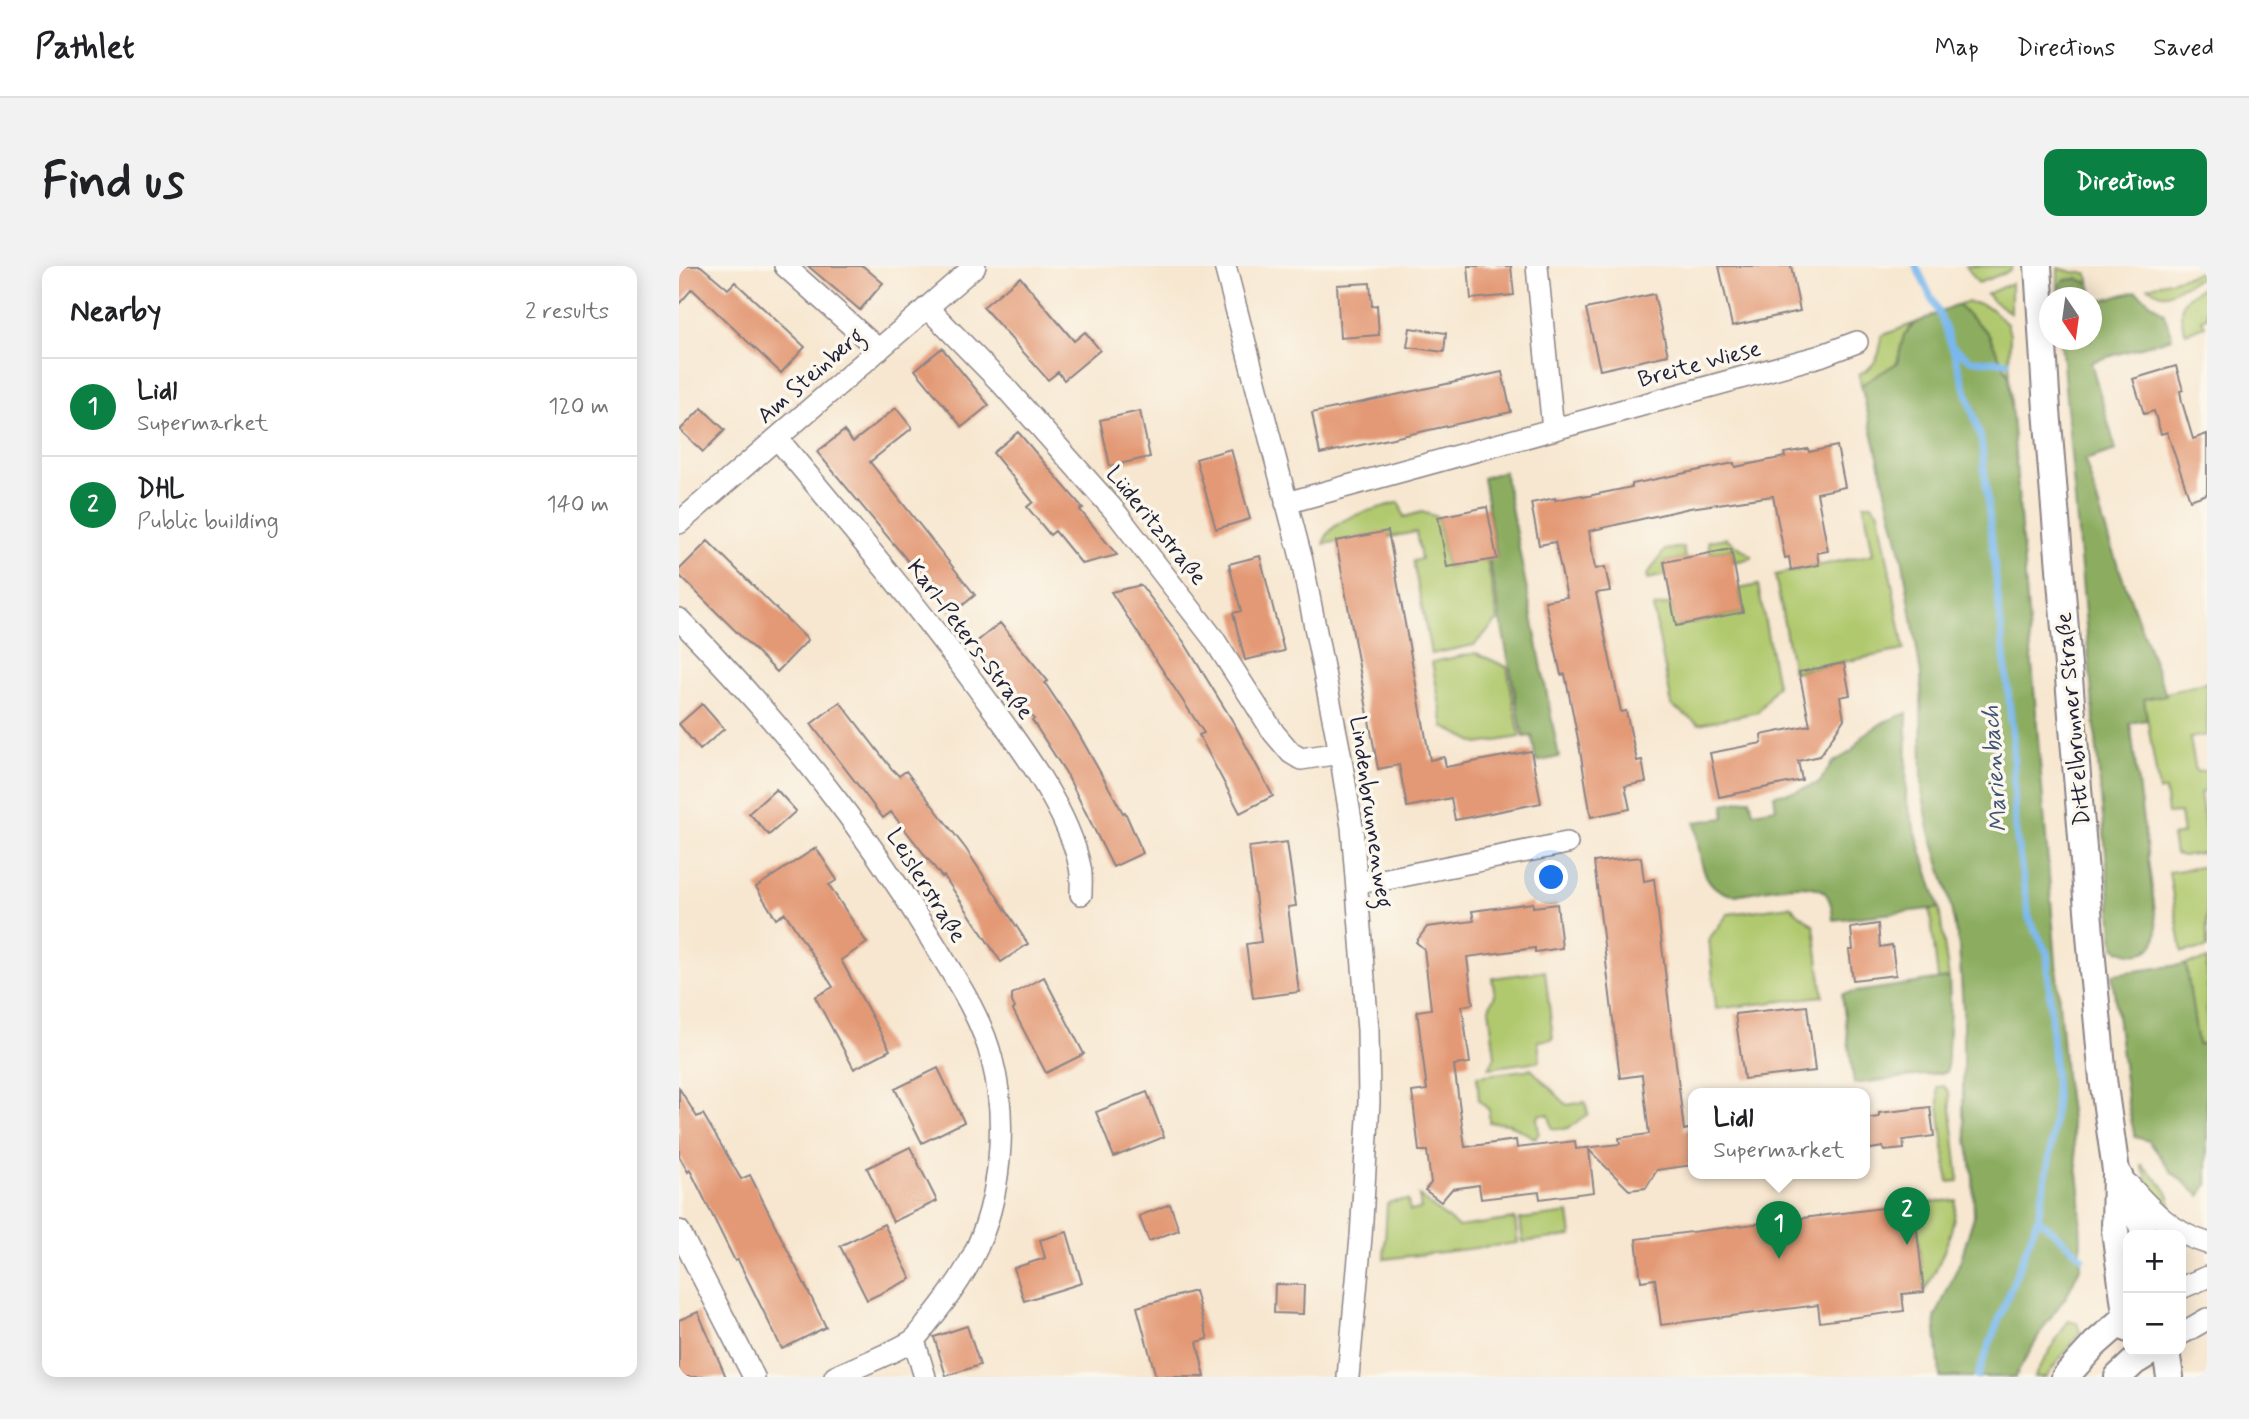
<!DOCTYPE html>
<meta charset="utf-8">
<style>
body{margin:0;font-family:Mynerve,sans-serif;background:#f2f2f2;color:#202124}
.controls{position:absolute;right:21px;bottom:21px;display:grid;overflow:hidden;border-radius:14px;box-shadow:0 4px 18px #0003}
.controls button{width:63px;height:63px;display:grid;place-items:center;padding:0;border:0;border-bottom:2px solid #e0e0e0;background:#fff;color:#202124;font:35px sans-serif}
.compass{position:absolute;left:1360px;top:21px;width:63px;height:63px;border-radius:50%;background:#fff;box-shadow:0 4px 18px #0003;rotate:167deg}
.you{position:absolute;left:873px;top:612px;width:24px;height:24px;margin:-18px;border:5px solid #fff;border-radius:50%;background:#1a73e8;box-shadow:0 0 0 10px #1a73e833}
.badge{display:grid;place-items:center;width:46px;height:46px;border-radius:50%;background:#0b8043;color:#fff;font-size:23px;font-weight:700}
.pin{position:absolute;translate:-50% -58px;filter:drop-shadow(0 2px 4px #0008)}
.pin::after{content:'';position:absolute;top:37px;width:24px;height:21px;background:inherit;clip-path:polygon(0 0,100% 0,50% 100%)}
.popup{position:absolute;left:1009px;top:822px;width:182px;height:91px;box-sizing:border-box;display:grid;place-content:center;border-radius:14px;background:#fff;filter:drop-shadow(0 2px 5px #0005);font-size:23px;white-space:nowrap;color:#757577}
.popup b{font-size:26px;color:#202124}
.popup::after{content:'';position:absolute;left:50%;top:100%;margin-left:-14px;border:14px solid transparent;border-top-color:#fff}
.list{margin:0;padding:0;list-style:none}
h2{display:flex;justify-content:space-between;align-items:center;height:91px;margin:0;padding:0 28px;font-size:30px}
h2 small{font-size:23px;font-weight:400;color:#757577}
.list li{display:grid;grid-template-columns:46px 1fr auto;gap:21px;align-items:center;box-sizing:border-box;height:98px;padding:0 28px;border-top:2px solid #e0e0e0}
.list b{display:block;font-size:26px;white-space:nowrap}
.list p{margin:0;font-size:23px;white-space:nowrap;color:#757577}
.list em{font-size:23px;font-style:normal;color:#757577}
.map{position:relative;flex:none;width:1528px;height:1111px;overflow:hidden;border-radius:14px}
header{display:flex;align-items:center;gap:42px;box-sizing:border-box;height:98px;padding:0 35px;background:#fff;border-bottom:2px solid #e0e0e0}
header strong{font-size:33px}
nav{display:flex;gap:38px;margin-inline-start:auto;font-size:24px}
.intro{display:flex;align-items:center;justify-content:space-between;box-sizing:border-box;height:168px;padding:0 42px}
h1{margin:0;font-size:49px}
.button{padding:18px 32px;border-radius:14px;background:#0b8043;color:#fff;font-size:24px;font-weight:700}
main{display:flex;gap:42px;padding:0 42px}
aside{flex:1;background:#fff;border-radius:14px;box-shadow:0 4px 18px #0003}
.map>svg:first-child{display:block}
.green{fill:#b1c96e;stroke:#6a7654;stroke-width:2}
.forest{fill:#8cad61;stroke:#57684e;stroke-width:2}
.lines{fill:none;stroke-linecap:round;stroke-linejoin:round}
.stream{stroke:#79b8ed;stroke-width:7}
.building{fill:#e39974}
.minor-casing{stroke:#8c8486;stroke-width:24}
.tertiary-casing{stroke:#8c8486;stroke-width:30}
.minor{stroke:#fff;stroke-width:21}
.tertiary{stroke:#fff;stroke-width:26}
.labels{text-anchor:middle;stroke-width:7;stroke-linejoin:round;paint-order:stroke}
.street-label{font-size:23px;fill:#22223b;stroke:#fbf7ec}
.water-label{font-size:24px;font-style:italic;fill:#405679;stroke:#fbf7ec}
</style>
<header>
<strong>Pathlet</strong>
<nav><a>Map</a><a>Directions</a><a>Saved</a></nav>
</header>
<div class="intro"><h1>Find us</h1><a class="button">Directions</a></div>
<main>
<aside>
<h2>Nearby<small>2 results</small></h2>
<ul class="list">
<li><span class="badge">1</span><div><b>Lidl</b><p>Supermarket</p></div><em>120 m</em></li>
<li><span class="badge">2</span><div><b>DHL</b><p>Public building</p></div><em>140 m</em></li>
</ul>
</aside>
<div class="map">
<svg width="1528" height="1111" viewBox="0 0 1528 1111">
<rect width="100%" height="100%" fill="#fbf7ec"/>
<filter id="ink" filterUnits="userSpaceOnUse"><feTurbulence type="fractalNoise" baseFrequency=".0143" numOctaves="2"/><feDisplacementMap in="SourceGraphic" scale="14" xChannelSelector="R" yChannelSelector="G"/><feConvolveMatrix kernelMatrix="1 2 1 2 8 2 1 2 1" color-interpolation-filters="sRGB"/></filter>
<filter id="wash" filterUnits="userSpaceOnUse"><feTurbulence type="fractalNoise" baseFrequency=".00686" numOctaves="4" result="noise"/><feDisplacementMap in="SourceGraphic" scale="28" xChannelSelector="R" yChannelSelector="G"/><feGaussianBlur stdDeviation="1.57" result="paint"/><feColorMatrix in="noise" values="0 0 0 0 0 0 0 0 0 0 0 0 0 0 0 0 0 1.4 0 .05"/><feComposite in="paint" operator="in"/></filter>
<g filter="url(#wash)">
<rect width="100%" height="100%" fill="#f7e7d0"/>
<path class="green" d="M1287,0H1333L1331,5L1299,17Z
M1379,2L1397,7H1408L1411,18L1399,13L1386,14L1379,22Z
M1528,4V10C1520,12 1513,15 1506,19C1489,27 1488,34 1469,21Z
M1332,17V47L1313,34L1308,28Z
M1528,20V51L1523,53L1526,60L1507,67C1496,42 1503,29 1528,20Z
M1287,36L1302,38L1311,42L1328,58L1331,68L1330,111L1309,67L1278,39Z
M1236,57L1225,69L1218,97L1182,119L1180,108C1197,101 1202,88 1202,70Z
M720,236L725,251L743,246L759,251L768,301L808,294L819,354L795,379L752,388L734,295L742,293L737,266L711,271L708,266L645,278C649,250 697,244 720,236Z
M1185,238H1193L1200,246L1225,384L1114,406L1096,309L1194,288Z
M1047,272L1073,290V292L1055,296L1052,283L1031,287L1029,275Z
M1004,281L1006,292L985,296L988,309L968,313V309L986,284Z
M1079,319L1098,419L1079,446L1020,458L993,440L974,341L993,338L998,360L1064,346L1060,323Z
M797,387L828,401L841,471L799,478L765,461L753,396Z
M1528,416V469L1511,472L1517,506L1528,505L1527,525L1521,527L1528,572V586L1504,590L1496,588L1493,570L1504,568L1501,547L1489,548L1486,525H1480L1465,433Z
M1528,600V682L1503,686L1490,606Z
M1111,640L1135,660L1144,730L1037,743L1030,673L1049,648Z
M1260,642L1270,712L1259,713L1251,644Z
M1528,694V778L1519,780L1507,698Z
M866,705L874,773L859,775L861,795L810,802L816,791L810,742L816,729L813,712Z
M852,803L888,839L906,836L909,848C893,859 891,866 873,862L870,849L861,848L858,853L860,867L856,872L830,858L810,856V844L800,834L798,810Z
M1265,820L1270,826L1280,915L1269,916L1258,821Z
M1462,898C1475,910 1496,927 1491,946L1474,927Z
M740,930L779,961L836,953L839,977L705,993L708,939L711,936L729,934L731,945L742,943Z
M1277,934C1276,966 1261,998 1245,1026L1235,938Z
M890,947L893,970L844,976L841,953Z
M1389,1055L1398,1057L1401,1066L1367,1111H1355Z"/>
<path class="forest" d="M1399,13L1411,18L1416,36L1457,25L1485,47L1493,72L1412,96L1437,184L1406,194L1430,275L1487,429L1465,433L1468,454L1451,457L1478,661C1478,687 1463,691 1440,685L1435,679L1382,74H1412V32L1380,31L1379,22L1385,14Z
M1278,39L1309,67L1330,111L1386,808L1401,923L1402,1000L1388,1029L1367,1058L1336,1111H1261L1256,1052L1281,996L1295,950L1294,911L1284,848V743L1280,680L1268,623L1250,563L1243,525L1242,409L1224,296L1182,119L1218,97L1225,69L1236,57Z
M825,205L880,491L857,496L853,470L844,471L810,293L818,292L804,212Z
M1228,447L1227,534L1260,642L1154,654C1153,645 1153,636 1147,628C1133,611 1077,626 1057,629C1019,626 1021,586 1016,556L1045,552V538L1071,533L1074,546L1097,542L1095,529L1117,525L1140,517L1153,497L1173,485L1185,469L1205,456Z
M1507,698L1519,779L1528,778V919L1521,930L1493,906L1470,875L1456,871L1449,839L1433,708Z
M1270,712L1271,740L1268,806L1175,818L1163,728Z"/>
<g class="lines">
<path class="stream" d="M1237,0L1263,54L1276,89L1302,173L1334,471L1336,561L1350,652L1368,687L1377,830L1372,884L1359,952L1403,991
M1274,81L1292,94L1328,96
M1298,1111L1359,952"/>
</g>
<g id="blocks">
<path class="building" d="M0,0H22L49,23L56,16L126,81L102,107L13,23L0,38Z
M129,0H184L204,17L181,44Z
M789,0H832L835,29L792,33Z
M1040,0H1112L1121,45L1053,60Z
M341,11L395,75L406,66L421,84L385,114L379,106L369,114L304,41Z
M691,17L693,40L698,39L700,69L661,72L658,19Z
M975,28L989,89L921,104L907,43Z
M731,62L767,67L765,86L728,81Z
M263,82L310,139L283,161L236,104Z
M1497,100L1504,124L1501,125L1503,136L1514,173L1528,168V228L1511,234L1488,166L1482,168L1475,145L1465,148L1454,113Z
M823,106L832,146L641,188L633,147Z
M23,142L46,164L24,186L1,164Z
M217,142L233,162L191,196L296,329L273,348L138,186L165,165L174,176Z
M461,145L471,191L431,200L421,154Z
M339,166L404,242L401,244L438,289L403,298L376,265L371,269L348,241L354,236L314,187Z
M1158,180L1166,221L1138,227L1149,285L1138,287L1140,299L1112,304L1110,291L1106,292L1094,230L1011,242L910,265L916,303L926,301L931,325L917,327L942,446L947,445L958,495L963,494L967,516L946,520L951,543L912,551L900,478L886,408L882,409L866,335L888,331L876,276L860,279L852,237L876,232V234L903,229L904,231L953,221V218L1055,197L1056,201L1106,191L1105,187L1129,183L1130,186Z
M552,183L571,253L537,263L517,193Z
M808,241L818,293L768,301L759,251Z
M709,265L751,494L765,491L767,501L852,485L862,537L776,554L772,532L728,541L720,499L699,503L657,275Z
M29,275L129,374L98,406L0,309V304Z
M1052,283L1064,346L997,360L985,296Z
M581,290L605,385L566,394L554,347L562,345L550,298Z
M462,319L505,376L556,459L594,530L561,547L520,469L525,467L432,326Z
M321,357L369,415L366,417L398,465L444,547L446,546L464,587L434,601L387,507L353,454L355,453L295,378Z
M1165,397L1171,429L1161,431L1165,453L1141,490L1119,495L1123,514L1040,531L1031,487L1083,477L1082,469L1131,459L1120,406Z
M161,436L213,503L220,510L227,505L287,583L349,678L322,696L265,610L263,611L212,546L204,552L132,458Z
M23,438L45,463L21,484L0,458Z
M97,523L117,545L90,569L70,547Z
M608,576L617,640L609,641L620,726L574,732L567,678L582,676L570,581Z
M137,582L158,614L150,619L188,677L162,694L211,784L175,803L136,731L154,721L106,647L97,653L77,621Z
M962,591L965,615L975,613L1005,864L1014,862V899L978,904L967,922L950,924L910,884L915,926L861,933L860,926L802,933L800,919L773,923L762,936L746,924L752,917L748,885H740L733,826L748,824L738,745L752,743L745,683L737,676L748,661L795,655L793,645L854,637V641L878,638L883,682L856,686V682L788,691L794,738L783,740L791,797L775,799L786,881L837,874L838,882L896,875L897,883L941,878L940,872L970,868L963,809L941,812L915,596Z
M1199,658L1201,681L1213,679L1217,709L1174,714L1170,684H1174L1172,662Z
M365,711L405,788L367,807L334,744L336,742L333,736V728Z
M1128,740L1136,805L1065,813L1056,748Z
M259,802L285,856L243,877L216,823Z
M0,822L18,851L24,848L62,913L71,909L147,1061L103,1083L59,994L56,995L11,904L9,906L0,890Z
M468,826L485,871L435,891L417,846Z
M1251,841L1255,870L1224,874L1225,883L1205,885L1204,881L1186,884V853L1200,851V847Z
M231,881L258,935L214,956L188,902Z
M491,938L500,964L470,975L460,950Z
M1235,938L1245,1026L1223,1028L1225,1045L1141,1056L1139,1039L982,1059L976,1013L962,1015L957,973Z
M205,958L232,1013L188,1034L161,980Z
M388,966L403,1017L345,1035L335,1002L366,992L361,974Z
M596,1018L625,1019L624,1048L595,1047Z
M516,1025L529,1073L518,1076L526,1111H477L458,1041Z
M19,1046L47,1111H0V1054Z
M288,1060L301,1099L267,1110L255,1071Z"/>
</g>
</g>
<g filter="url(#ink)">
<use href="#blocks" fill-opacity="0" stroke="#8c8486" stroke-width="2"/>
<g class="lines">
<defs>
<path id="minor" d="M106,0L200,84
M546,0L623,295L661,487L673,561L689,764L690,836L682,971L669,1111
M858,0L874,164
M248,41L324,119L434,243L534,372L595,467L612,487L622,493L661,487
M98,172C166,254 235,335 298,421C335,472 388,539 401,601C403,610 402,619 402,628
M607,237L1141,90L1178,76
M0,257L296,0
M0,353C98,453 182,556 254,676C276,712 303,752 313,794C329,854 322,934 294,990C282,1014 267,1034 250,1055C245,1061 240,1070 233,1075C210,1089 181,1099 156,1111
M678,615H698L888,577
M1450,919C1472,944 1495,968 1528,977
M0,965L75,1111
M1502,1022L1528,1011
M1502,1068L1528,1053
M235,1074L246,1111"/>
<path id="tertiary" d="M1359,0L1368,144L1414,705L1424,813L1437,905L1436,964L1449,1063
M1440,910L1463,959L1465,969
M1487,1085L1491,1111
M1386,1111L1416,1078L1449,1049
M1439,1111L1455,1096L1473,1085"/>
</defs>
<use href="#minor" class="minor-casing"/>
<use href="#tertiary" class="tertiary-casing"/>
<use href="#minor" class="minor"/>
<use href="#tertiary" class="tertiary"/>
</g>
</g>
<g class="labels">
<g class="street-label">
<text transform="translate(1020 97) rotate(-15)" y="8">Breite Wiese</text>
<text transform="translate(131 109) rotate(-41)" y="8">Am Steinberg</text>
<text transform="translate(478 259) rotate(51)" y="8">Lüderitzstraße</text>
<text transform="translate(292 373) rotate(53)" y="8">Karl-Peters-Straße</text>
<text transform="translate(1393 453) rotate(-95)" y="8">Dittelbrunner Straße</text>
<text transform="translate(693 546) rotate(82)" y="8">Lindenbrunnenweg</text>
<text transform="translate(248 619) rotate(58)" y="8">Leislerstraße</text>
</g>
<g class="water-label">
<text transform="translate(1315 503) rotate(-94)" y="8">Marienbach</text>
</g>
</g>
</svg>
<div class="controls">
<button>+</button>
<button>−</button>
</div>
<svg class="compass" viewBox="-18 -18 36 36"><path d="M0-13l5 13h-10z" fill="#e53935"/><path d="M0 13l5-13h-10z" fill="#757577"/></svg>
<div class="you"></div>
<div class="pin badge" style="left:1100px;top:993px">1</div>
<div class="popup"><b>Lidl</b>Supermarket</div>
<div class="pin badge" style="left:1228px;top:979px">2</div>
</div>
</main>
